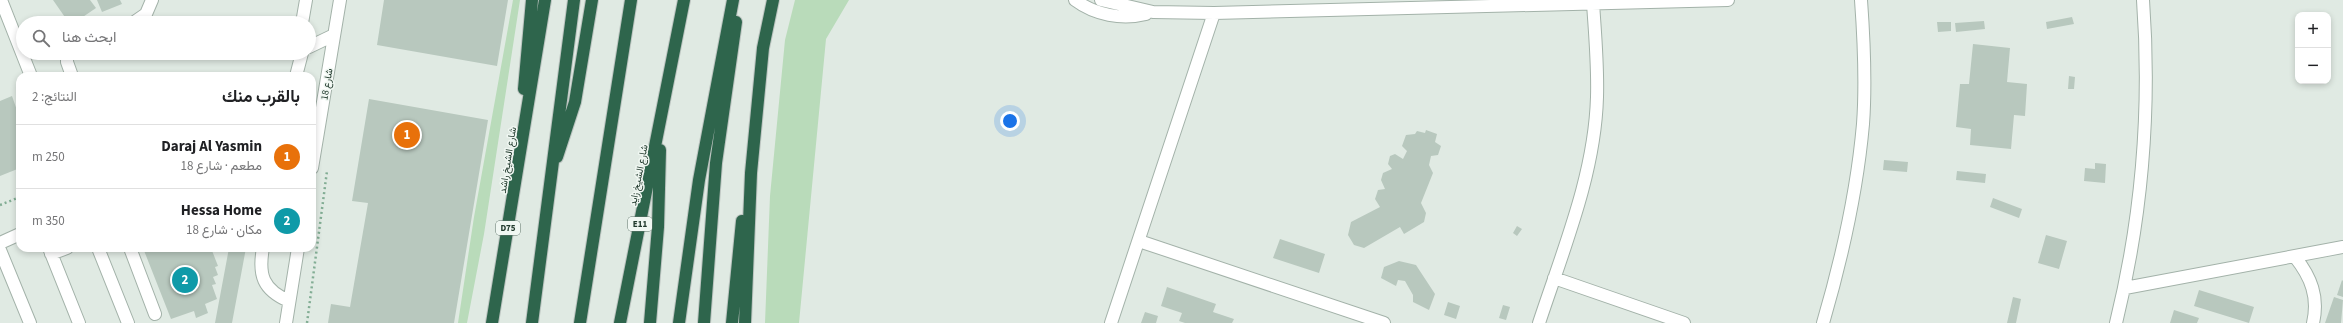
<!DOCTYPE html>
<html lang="ar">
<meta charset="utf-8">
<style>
body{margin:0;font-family:"Source Sans 3",Vazirmatn,sans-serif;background:#f6f6f6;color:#202124;direction:rtl}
.controls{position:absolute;right:12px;top:12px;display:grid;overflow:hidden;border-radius:8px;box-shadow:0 2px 6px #0003}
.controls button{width:36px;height:36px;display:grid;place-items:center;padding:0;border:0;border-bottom:1px solid #e0e0e0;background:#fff;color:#202124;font:20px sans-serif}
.you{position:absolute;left:1010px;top:121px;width:14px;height:14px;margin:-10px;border:3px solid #fff;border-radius:50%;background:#1a73e8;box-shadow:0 0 0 6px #1a73e833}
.badge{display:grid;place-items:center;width:26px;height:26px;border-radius:50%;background:#ec5c5d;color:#fff;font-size:13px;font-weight:700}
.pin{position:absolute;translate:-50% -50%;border:2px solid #fff;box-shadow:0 1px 4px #0006}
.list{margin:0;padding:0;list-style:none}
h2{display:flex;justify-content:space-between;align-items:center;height:52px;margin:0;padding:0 16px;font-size:17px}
h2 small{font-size:13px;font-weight:400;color:#757577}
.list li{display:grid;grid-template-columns:26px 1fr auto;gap:12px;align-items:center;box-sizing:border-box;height:64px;padding:0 16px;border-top:1px solid #e0e0e0}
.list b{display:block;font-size:15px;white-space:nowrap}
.list p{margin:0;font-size:13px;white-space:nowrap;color:#757577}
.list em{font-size:13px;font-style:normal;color:#757577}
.icon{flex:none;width:22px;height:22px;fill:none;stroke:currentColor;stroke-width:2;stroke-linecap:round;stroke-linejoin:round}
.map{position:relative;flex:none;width:2343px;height:323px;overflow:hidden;direction:ltr}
.search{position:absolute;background:#fff;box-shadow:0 2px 6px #0003;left:16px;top:16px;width:300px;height:44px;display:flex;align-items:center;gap:10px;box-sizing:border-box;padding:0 14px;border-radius:22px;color:#757577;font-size:15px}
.panel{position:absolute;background:#fff;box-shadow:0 2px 6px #0003;left:16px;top:72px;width:300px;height:180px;border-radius:12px;direction:rtl}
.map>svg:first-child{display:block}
.green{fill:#b9dbba}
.building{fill:#b8c8be}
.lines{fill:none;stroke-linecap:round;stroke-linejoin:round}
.minor-casing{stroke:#a3b2a9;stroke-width:14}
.highway-casing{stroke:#bcc4c0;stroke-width:14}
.path{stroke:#82ad94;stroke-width:2.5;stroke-dasharray:2 3;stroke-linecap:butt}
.minor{stroke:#fff;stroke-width:12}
.highway{stroke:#2e654c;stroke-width:12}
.labels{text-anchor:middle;stroke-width:3;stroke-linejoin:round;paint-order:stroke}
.shield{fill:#f0f7f2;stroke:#5f7368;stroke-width:1}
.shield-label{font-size:9px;font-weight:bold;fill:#213a2d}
.street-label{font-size:10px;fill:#213a2d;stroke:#f0f7f2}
</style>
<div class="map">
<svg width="2343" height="323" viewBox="0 0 2343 323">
<rect width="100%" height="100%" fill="#e0eae3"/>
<path class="green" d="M513,0H520L484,234L467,323H458L474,217Z
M795,0H849L826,39L799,323H765L770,196L785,40Z"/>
<path class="building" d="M53,0H90L96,8L74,23H69Z
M97,0H120L122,4L102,12Z
M384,0H508L497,66L377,45Z
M2072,17L2074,24L2047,29L2046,22Z
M1984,21L1985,29L1956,32L1955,23Z
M1937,22H1951V31L1938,32Z
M1973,44L2010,48L2007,82L2027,84L2025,116L2014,115L2011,149L1970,145L1971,129L1956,127L1960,84H1969Z
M2069,76L2075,77L2074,89H2068Z
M12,96L20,119V168L0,176V101Z
M369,99L488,120L454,323H328L331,304L350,307L368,203L352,201Z
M1426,130L1437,134L1435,142L1441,146L1438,155L1431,156L1429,165L1433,173L1421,203L1426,213L1424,222L1404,234L1400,227L1364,248L1354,245L1348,235L1351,222L1380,207L1375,199L1378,190L1385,189L1381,180L1383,173L1392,169L1388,164L1390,156L1395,154L1403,159L1407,151L1402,146L1406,135L1415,134L1417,131L1425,133Z
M1884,160L1908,162L1907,172L1883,170Z
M2095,163L2106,164L2105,183L2084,181L2085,168L2095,169Z
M1957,171L1986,174L1985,183L1956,180Z
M1993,198L2022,209L2019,218L1990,207Z
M1517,226L1522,229L1517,236L1513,233Z
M2046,235L2067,241L2059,269L2038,263Z
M1280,239L1325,254L1319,273L1273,258Z
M143,248H211L218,266L215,267L218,275L213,277L216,284L212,285L217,299L205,304L208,313L196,318L194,311L171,319Z
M229,248H246L232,323H215Z
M1399,261L1416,265L1435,294L1429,310L1413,302V295L1405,281L1398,280L1396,286L1381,278L1384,267Z
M2342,280L2343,281V297L2337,295Z
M1167,287L1216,304L1213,312L1234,319L1232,323H1185L1179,321L1182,313L1161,306Z
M2199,290L2254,307L2249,323L2194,306Z
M2013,297L2021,299L2016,323H2007Z
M2334,297L2343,300L2341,323H2325Z
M1448,302L1460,306L1456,319L1444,315Z
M1503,305L1510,307L1506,320L1499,318Z
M2174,310L2199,318L2197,323H2170Z
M1145,312L1158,316L1156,323H1141Z"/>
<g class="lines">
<defs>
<path id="minor" d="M1,0L31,76
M1075,0C1095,15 1122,20 1146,14
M1101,0L1153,12L1214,13L1728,0
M133,23L146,14L152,0
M302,23L306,0
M309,47L334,35
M67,53V62L72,76
M296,76L302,53
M312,168L340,0
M1139,241L1384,323
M0,243L20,234
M49,248L79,323
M98,248L128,323
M130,248L155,314
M263,248C258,275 263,290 289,301
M0,250L30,323
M51,254L67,248
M2295,257C2311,277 2319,297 2313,323
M1554,278L1684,323
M2125,288L2343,247
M286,323L298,248
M1111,323L1214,13
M1539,323C1563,250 1595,174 1597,97C1598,65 1595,34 1593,3
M1823,323C1842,258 1857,192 1863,124C1866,83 1864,41 1861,0
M2116,323C2142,217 2151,109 2143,0"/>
<path id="highway" d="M524,89L532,0
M557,157L575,102L592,0
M492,323L545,0
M532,323L574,0
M580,323L631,0
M620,323L684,0
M650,323L658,227L660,150
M679,323L699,180L733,0
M704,323L716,163L736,22
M732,323L742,221
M745,323L751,173L763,48L773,0"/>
</defs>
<use href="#minor" class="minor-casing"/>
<use href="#highway" class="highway-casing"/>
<path class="path" d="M0,205L20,197
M307,323L327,171"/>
<use href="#minor" class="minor"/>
<use href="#highway" class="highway"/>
</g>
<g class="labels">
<g class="shield">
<rect x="628" y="217" width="24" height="14" rx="3"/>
<rect x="496" y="221" width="24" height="14" rx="3"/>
</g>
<g class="shield-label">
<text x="640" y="227">E11</text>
<text x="508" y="231">D75</text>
</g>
<g class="street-label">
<text transform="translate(326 84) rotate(-80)" y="4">شارع 18</text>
<text transform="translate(507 160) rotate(-81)" y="4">شارع الشيخ راشد</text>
<text transform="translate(638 175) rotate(-79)" y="4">شارع الشيخ زايد</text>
</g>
</g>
</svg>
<div class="controls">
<button>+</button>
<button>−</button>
</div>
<div class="you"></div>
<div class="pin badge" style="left:407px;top:135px;background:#e8710a">1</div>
<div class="pin badge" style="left:185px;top:280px;background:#0f9aa8">2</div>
<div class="search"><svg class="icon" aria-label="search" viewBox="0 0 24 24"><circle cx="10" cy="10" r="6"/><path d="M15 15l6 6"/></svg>ابحث هنا</div>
<section class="panel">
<h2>بالقرب منك<small>النتائج: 2</small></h2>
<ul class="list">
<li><span class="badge" style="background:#e8710a">1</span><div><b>Daraj Al Yasmin</b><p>مطعم · شارع 18</p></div><em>250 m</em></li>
<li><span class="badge" style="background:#0f9aa8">2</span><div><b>Hessa Home</b><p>مكان · شارع 18</p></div><em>350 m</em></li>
</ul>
</section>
</div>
